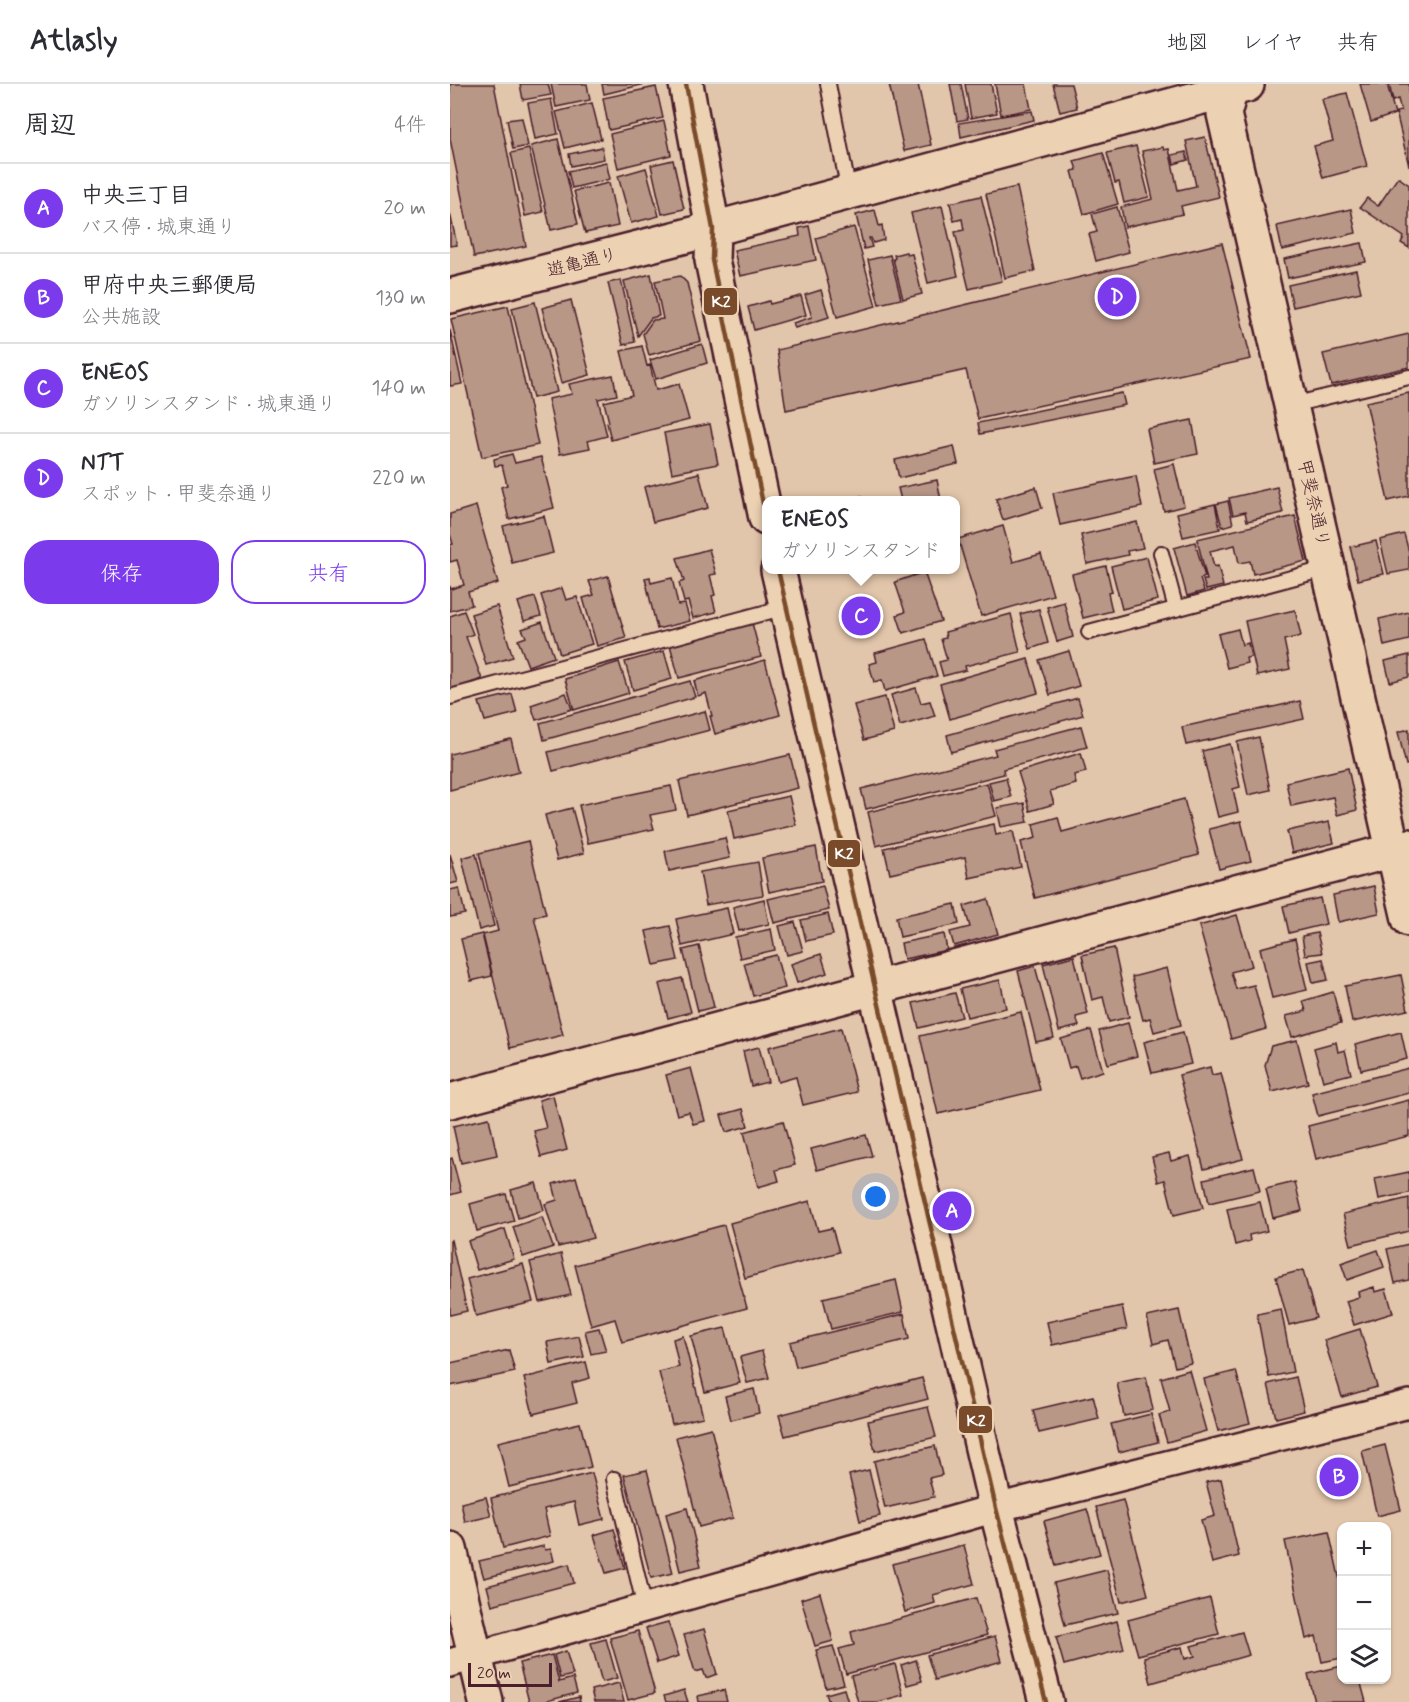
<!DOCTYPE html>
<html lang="ja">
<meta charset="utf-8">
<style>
body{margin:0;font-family:Mynerve,"Klee One",sans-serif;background:#f2f2f3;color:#2b2b33}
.controls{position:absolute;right:18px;bottom:18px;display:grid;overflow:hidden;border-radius:12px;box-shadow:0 2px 4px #0004}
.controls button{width:54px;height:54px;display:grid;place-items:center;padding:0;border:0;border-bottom:2px solid #e1e1e2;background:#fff;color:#2b2b33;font:30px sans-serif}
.scale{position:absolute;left:18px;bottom:15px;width:84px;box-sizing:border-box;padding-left:6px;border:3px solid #4a1f2b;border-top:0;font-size:16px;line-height:21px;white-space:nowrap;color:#4a1f2b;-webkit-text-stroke:4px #ecd1b3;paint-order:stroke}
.you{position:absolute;left:426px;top:1113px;width:21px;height:21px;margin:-15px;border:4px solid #fff;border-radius:50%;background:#1a73e8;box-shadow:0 0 0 9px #1a73e833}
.badge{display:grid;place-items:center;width:39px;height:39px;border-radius:50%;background:#7c3aed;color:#fff;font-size:20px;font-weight:700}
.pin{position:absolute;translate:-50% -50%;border:3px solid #fff;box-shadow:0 2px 6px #0006}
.popup{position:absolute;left:312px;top:412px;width:198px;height:78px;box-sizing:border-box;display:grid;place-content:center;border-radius:12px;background:#fff;filter:drop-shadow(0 2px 4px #0005);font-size:20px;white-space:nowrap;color:#7c7c81}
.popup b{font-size:22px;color:#2b2b33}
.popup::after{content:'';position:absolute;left:50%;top:100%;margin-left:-12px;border:12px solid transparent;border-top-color:#fff}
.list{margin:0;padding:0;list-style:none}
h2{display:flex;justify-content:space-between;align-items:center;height:78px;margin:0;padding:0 24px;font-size:26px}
h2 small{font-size:20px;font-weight:400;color:#7c7c81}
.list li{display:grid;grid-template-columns:39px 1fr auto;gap:18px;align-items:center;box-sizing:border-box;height:90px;padding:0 24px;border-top:2px solid #e1e1e2}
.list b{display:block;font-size:22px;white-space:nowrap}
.list p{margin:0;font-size:20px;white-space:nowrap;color:#7c7c81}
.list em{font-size:20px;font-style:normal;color:#7c7c81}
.actions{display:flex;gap:12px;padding:18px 24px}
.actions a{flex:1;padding:14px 0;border:2px solid #7c3aed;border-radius:24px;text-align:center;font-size:21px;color:#7c3aed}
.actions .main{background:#7c3aed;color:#fff}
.icon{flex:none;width:33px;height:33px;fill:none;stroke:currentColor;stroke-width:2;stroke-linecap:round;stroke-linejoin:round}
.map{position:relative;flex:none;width:959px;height:1618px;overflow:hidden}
header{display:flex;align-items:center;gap:36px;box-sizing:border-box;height:84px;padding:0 30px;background:#fff;border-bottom:2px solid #e1e1e2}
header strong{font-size:28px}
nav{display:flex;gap:33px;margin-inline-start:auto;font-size:21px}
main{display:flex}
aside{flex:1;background:#fff}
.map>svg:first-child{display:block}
.building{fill:#b89787;stroke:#4a1f2b;stroke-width:1.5}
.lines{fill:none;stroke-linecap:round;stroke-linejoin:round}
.service-casing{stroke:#4a1f2b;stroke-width:18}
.minor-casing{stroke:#4a1f2b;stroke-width:32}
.tertiary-casing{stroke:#4a1f2b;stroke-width:38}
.primary-casing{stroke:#4a1f2b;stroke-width:38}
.trunk-casing{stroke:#4a1f2b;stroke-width:38}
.service{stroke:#ecd1b3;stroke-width:14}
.minor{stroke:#ecd1b3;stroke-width:27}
.tertiary{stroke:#ecd1b3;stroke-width:33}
.primary{stroke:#ecd1b3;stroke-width:33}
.trunk{stroke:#ecd1b3;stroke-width:33}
.bus-1-casing{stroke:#ecd1b3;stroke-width:9}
.bus-1{stroke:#7a4b2a;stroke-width:4.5}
.labels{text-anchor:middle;stroke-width:5;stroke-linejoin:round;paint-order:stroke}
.street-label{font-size:18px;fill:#4a1f2b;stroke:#ecd1b3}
.line-badge{stroke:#ecd1b3;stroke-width:2}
.badge-label{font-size:16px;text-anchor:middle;font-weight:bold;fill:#fff}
</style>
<header>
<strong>Atlasly</strong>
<nav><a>地図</a><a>レイヤ</a><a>共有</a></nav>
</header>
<main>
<aside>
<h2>周辺<small>4件</small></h2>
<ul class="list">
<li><span class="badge">A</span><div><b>中央三丁目</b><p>バス停 · 城東通り</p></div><em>20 m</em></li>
<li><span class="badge">B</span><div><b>甲府中央三郵便局</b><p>公共施設</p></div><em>130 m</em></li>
<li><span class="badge">C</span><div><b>ENEOS</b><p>ガソリンスタンド · 城東通り</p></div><em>140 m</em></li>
<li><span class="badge">D</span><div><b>NTT</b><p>スポット · 甲斐奈通り</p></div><em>220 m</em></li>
</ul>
<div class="actions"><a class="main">保存</a><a>共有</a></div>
</aside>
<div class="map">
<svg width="959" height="1618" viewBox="0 0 959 1618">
<rect width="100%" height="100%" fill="#e2c6ab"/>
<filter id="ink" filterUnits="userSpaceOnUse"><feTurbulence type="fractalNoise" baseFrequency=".0167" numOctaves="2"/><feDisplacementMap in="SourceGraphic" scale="12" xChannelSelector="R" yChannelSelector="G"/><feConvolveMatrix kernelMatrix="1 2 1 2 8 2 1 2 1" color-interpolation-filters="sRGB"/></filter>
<g filter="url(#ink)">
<path class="building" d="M0,0H44L76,162L24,173L0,55Z
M70,0H98L101,11L73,16Z
M101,0H137L140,16L106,23Z
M152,0H195L154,10Z
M439,0H468L481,61L454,67Z
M500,0H511L518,35L507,37Z
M515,0H541L547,29L521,34Z
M545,0H576L581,25L551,31Z
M603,0H621L627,24L610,28Z
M910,0H937L945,30L921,38Z
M939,0H959V82L946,28L951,27L948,15L943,17Z
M206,3L213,34L159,46L153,14Z
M897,9L917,82L873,94L864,62L883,57L872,15Z
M101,15L108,50L85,55L78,19Z
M142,19L151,55L115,64L106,28Z
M582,27L584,36L511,53L509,39Z
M72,34L78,62L63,65L57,36Z
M214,37L221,71L168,84L160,50Z
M755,53L769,113L731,122L733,130L675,143L671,123L703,115L692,67L713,63L714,66L719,65L728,106L746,102L736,57Z
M108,55L128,140L101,146L81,62Z
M686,62L699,113L674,119L669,98L665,99L657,69Z
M152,63L154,75L121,82L119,70Z
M79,65L93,128L75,132L61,69Z
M736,68L738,76L724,80L722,71Z
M653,69L668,120L634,130L622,87L627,86L624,77Z
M223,76L234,125L212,130L201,81Z
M156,78L160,95L122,104L118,87Z
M196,84L209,132L181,139L168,92Z
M948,93L959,101V164L951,159L954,153L910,123L917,114L928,122Z
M159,99L168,142L135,149L124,107Z
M567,103L585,187L555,194L536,110Z
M531,112L552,197L519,205L505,148L514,146L512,135L504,137L500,119Z
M492,122L508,192L478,199L461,129Z
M667,123L679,168L646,177L639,150L647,148L642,130Z
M901,125L906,149L832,166L827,142Z
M425,126L429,142L432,141L434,156L423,159L421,154H419L422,163L414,165L406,131Z
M0,129L7,161L0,162Z
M359,142L366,176L290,192L284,166L350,152L349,144Z
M404,143L426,222L387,233L366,154Z
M772,159L801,275L528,335L516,286L336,326L327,266Z
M912,159L916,178L838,194L834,175Z
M456,168L457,171L462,170L472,210L453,215L443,175L445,174L444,171Z
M440,171L451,215L429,220L418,176Z
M906,186L911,208L843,223L838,201Z
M201,190L209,232L201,234L188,252L174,197Z
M230,192L237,199L251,257L199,271L193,250L203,236L213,235L205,197Z
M171,196L185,258L173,261L158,199Z
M371,206L379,233L345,244L343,239L362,233L355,211Z
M351,212L356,231L304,246L298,223L319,217L320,220Z
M121,216L140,291L111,299L92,224Z
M85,218L107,308L83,314L62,224Z
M58,222L88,361L32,373L1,235Z
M0,246L12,300L0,302Z
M959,250V283L881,301L873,270Z
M252,260L257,279L206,295L200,276Z
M192,262L197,282L200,281L206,306L229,300L239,336L161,356L157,339L159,338L154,318L182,311L171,267Z
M163,291L167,311L148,315L157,352L138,357L140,364L110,370L98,315L122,310L119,300Z
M672,309L675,321L530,350L528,339Z
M959,309V412L938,417L916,318Z
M742,336L748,370L704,379L697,345Z
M260,340L268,380L222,389L214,349Z
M504,362L508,380L449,394L445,376Z
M62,370L65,379L91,373L104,424L59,435L51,403L57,401L52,381L45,382L44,375Z
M724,380L734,422L714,427L704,385Z
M249,389L258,424L203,438L194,403Z
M686,392L692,423L610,441L603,409Z
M487,396L491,416H451L448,404Z
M586,403L592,424L553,436L546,415Z
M827,403L833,429L797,437L795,428L783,431L779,414Z
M412,412L414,416H398Z
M778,417L783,440L772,443L766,420Z
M765,420L770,445L733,453L727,429Z
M26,422L48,499L18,508L22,521L0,527V502L1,505L14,501L7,476L0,478V461L3,460L0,450V430Z
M94,432L103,469L62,479L53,442Z
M845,432L856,477L803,490L800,477L789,479L785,461L760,467L764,483L768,482L773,502L756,506L753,496H757L747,455Z
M687,438L693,464L677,467L678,471L637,480L631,451Z
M553,442L563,478L591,470L603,511L531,532L508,455Z
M954,450L959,468V486L938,490L930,456Z
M926,457L934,490L908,496L900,463Z
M745,458L755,493L750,495L754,507L737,512L724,464Z
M259,465L266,490L260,491L265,511L262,512L266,528L243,534L238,517L234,518L229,499L234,497L227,474Z
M697,473L708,516L672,525L661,482Z
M656,482L662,508L658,509L662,527L633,534L622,490Z
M474,488L491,537L453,549L447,531L455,528L445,498Z
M158,492L176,554L147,562L133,514L144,511L139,497Z
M200,493L201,499L222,494L228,521L235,520L240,537L207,545L195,494Z
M112,504L116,516L127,513L142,560L110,570L91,511Z
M85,513L91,532L74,537L68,518Z
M614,518L623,553L607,558L597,523Z
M47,522L63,573L36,581L21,530Z
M589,525L598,559L580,565L570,530Z
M845,526L851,552L834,556L840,585L807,592L795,537Z
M14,527L23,550L16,553L32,595L0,606V532Z
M959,528V556L934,562L929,535Z
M561,530L570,568L515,582L516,586L493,592L489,578L497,576L491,555L496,554L495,548Z
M92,538L104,573L78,582L68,556L76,553L72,545Z
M302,539L311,573L229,594L220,561Z
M788,545L792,561L798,559L801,573L796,574L797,579L777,584L768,550Z
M476,555L487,592L435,607L432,596L424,598L419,580L427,578L425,569Z
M214,567L222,595L183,606L175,578Z
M619,567L629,602L600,611L589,576Z
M959,571V593L940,598L935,577Z
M578,575L588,609L500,635L490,600Z
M315,576L330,631L265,650L260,632H262L256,609L248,612L244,597Z
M169,578L179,609L124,626L115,595Z
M240,597L245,613L94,656L90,639Z
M466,604L471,619L480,617L485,632L450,642L441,611Z
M116,609L122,625L86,636L81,621Z
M62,610L67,629L35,637L29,618Z
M435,613L444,648L414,656L404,621Z
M628,614L633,631L501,668L497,651Z
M850,617L854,635L736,661L732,643Z
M255,627L260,646L103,687L98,668Z
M631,642L637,663L553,685L554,690L416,725L411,705L546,671L544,665Z
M959,645V680L956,681L948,648Z
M809,653L820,706L798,711L787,658Z
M61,655L69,688L0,706V670Z
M780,660L790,703L783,705L788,728L768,733L752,667Z
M631,669L636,688L624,691L626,700L600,707L604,720L580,727L568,688Z
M340,671L348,704L237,731L229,697Z
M898,684L907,726L887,731L883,713L841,722L836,698Z
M556,694L561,713L544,717L539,698Z
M537,699L546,732L426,762L418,728Z
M221,702L226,726L200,731L204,745L138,759L129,721Z
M339,712L346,741L284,755L278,726Z
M734,715L749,771L585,814L571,758L586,754L583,740L608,733L612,748Z
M574,719L578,738L551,743L547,724Z
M122,724L134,769L107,776L95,731Z
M791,737L801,777L769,785L759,745Z
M879,738L884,759L842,769L837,747Z
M544,740L546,751L563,747L571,783L519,794L515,773L440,790L434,764Z
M275,754L280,774L219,787L215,767Z
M78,757L96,830L84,833L113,951L60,964L33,851L48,847L29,769Z
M366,763L372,797L319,808L312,774Z
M0,770L8,798L0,800Z
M26,770L44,842L29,846L12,774Z
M308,778L313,811L256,821L250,788Z
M373,802L379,826L324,839L318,815Z
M924,802L929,829L888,838L883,811Z
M9,804L15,830L0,833V806Z
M870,814L876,840L839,849L833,822Z
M314,815L319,840L289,847L283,823Z
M538,815L548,850L504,862L500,848L520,843L514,822Z
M505,820L509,840L450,853L446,833Z
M277,824L283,850L232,862L226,835Z
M378,830L383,851L356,857L351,836Z
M787,831L802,882L781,888L786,905L804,901L816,945L781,955L749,842Z
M345,838L353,867L337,871L329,842Z
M220,842L228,876L204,881L196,847Z
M321,845L325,866L290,874L285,853Z
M867,849L872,869L855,871L852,852Z
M32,850L42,892L21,897L11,855Z
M494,850L497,866L454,875L451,859Z
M845,855L857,906L822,914L810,864Z
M249,862L264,923L248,927L233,866Z
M664,864L679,933L659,938L653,913L642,916L632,871Z
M371,870L377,889L347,899L341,880Z
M326,871L335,904L303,912L294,879Z
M624,872L638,930L626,933L629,942L609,947L593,880Z
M873,875L878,896L863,899L858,878Z
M585,882L604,954L586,958L568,887Z
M717,884L731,941L704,948L700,934L693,936L682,893Z
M951,891L958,926L902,938L895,902Z
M232,894L241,928L218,934L209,900Z
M550,896L556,924L517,933L510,905Z
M883,908L891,939L842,953L836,932L856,927L853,917Z
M505,909L512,933L469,944L463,919Z
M571,928L590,1006L488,1030L470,952Z
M678,939L687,972L658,980L649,947Z
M391,944L407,1008L353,1021L346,993L328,998L319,963Z
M641,946L653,987L630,994L626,982L619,984L611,955Z
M733,948L741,980L702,989L694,958Z
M951,948L957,975L911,986L905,960Z
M847,956L858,999L822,1008L815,981L821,962Z
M886,958L888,968L895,966L901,990L873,997L864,964Z
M309,963L318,998L301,1002L293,967Z
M760,983L762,991L771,989L793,1075L754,1085L729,991Z
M241,984L255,1037L243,1040L239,1028L227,1031L216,991Z
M959,984V1009L868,1032L862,1009Z
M103,1012L117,1066L91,1073L84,1047L96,1044L89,1016Z
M959,1016V1052L866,1075L858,1042Z
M293,1025L298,1042L276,1048L271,1031Z
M39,1034L47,1071L11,1079L3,1042Z
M333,1037L345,1081L326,1086L329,1097L308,1103L294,1048Z
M416,1051L422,1072L367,1086L361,1065Z
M719,1069L721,1077L740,1072L753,1124L724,1131L715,1096L708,1098L702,1073Z
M2,1074L11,1108L0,1111V1075Z
M804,1083L810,1107L759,1119L754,1095Z
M959,1088V1109L929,1115L925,1095Z
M126,1093L143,1154L108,1163L95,1120L107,1116L103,1100Z
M845,1098L852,1127L823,1134L816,1105Z
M86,1099L94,1126L68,1134L61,1106Z
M56,1110L64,1137L27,1147L20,1120Z
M959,1114V1147L901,1161L893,1130Z
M360,1117L368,1147L382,1144L389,1168L295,1194L280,1139Z
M810,1118L817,1147L799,1151L800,1157L785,1161L777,1125Z
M92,1133L103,1163L73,1173L63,1143Z
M274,1141L297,1224L172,1258L165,1235L141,1242L125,1181Z
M55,1145L64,1175L27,1186L18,1157Z
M1,1156L17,1227L0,1231V1157Z
M959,1160V1196L945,1199L937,1165Z
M928,1166L934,1183L897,1196L891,1179Z
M111,1170L121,1211L90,1218L80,1178Z
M73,1180L83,1218L26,1232L17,1195Z
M853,1186L866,1234L839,1241L826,1193Z
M446,1196L453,1228L381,1245L373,1214Z
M924,1203L925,1208L936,1205L943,1229L904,1241L896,1217L909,1213L908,1208Z
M672,1222L677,1245L602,1261L597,1238Z
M831,1225L843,1288L819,1293L807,1230Z
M729,1226L741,1279L725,1283L718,1256L703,1260L697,1233Z
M454,1230L459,1255L346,1283L340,1258Z
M149,1244L156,1267L141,1270L135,1247Z
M275,1244L290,1299L255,1308L241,1252Z
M910,1245L927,1303L892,1313L874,1256Z
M129,1252L134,1273L101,1280L97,1258Z
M233,1252L253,1333L222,1340L209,1288L229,1283L223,1255Z
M59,1266L65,1288L0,1302V1279Z
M312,1267L319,1294L297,1299L290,1273Z
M136,1278L140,1294L122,1299L127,1319L83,1330L74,1294Z
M739,1286L756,1347L717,1358L709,1331L720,1328L711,1294Z
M786,1287L800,1339L768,1347L754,1295Z
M696,1293L703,1326L674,1332L667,1299Z
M846,1293L854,1327L826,1334L818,1300Z
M472,1294L478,1315L335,1352L329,1331Z
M304,1305L309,1329L281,1336L275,1312Z
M643,1312L649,1335L589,1349L583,1326Z
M478,1323L486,1353L425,1367L418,1337Z
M701,1330L708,1358L669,1368L661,1340Z
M130,1339L141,1383L59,1403L48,1358Z
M261,1344L283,1434L249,1443L226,1353Z
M935,1361L951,1426L927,1432L912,1367Z
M485,1362L492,1391L479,1394L484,1413L435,1424L424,1377Z
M197,1386L223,1489L201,1494L174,1391Z
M419,1386L430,1432L410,1437L399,1391Z
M142,1389L154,1435L129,1441L124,1418L94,1425L100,1452L53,1464L41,1414Z
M771,1395L789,1472L762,1479L751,1436L765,1432L756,1398Z
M36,1413L41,1432L15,1438L11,1419Z
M673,1416L698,1511L671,1518L646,1423Z
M237,1424L251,1482L230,1487L216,1430Z
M637,1425L650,1470L606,1482L594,1437Z
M164,1445L175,1484L156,1489L144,1451Z
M879,1448L892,1506V1574L872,1578L866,1552L856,1555L835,1457Z
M514,1461L524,1500L483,1511L485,1519L455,1528L442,1480Z
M94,1462L95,1466L101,1465L104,1477L34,1494L29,1477Z
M119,1480L124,1499L42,1521L37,1502Z
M657,1486L668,1529L615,1541L604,1499Z
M370,1509L383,1557L365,1562L351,1515Z
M526,1514L537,1551L396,1590L389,1565L404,1561L401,1548Z
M760,1514L769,1550L688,1571L678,1536Z
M667,1537L674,1565L614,1581L606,1553Z
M218,1538L229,1572L207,1579L196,1544Z
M254,1545L267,1590L256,1594L253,1586L245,1588L234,1551Z
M188,1547L205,1609L178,1616L160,1554Z
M792,1548L799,1571L701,1599L694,1573L732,1563L735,1575L745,1572L741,1562Z
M545,1552L552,1577L485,1596L477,1571Z
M156,1555L167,1594L152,1598L141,1559Z
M383,1562L394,1600L376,1604L366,1566Z
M116,1567L123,1591L110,1594L104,1571Z
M102,1571L109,1598L123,1594L127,1609L93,1618H79L69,1579Z
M466,1576L472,1597L457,1601L451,1581Z
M445,1580L453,1611L427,1618H408L401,1592Z
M892,1582V1596H910L916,1618H865L858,1590Z
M169,1599L174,1618H144L141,1606Z
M394,1605L398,1618H379L376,1610Z
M234,1606L238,1618H216L214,1612Z
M274,1606L277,1618H249L248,1612Z
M129,1613L130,1618H109Z"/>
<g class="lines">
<defs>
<path id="service" d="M378,0L399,109
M842,321L959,293
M711,469L726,525
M639,548L879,484
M0,613L336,523
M164,1395L195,1524"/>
<path id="minor" d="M0,1579L546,1424L959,1320"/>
<path id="tertiary" d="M781,5L774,30L959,835
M263,145L797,1
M0,1017L959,762
M0,1465L36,1618"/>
<path id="primary" d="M0,212L263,145"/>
<path id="trunk" d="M236,0L263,145L262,176L316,434
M328,486L546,1424L596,1618"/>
</defs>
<use href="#service" class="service-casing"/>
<use href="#minor" class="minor-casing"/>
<use href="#tertiary" class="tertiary-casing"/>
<use href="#primary" class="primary-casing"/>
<use href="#trunk" class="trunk-casing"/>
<use href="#service" class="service"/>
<use href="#minor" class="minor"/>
<use href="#tertiary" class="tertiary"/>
<use href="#primary" class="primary"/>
<use href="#trunk" class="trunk"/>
<defs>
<path id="bus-1" d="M236,0L263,145L262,176L316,434
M328,486L546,1424L596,1618"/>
</defs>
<use href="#bus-1" class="bus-1-casing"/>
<use href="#bus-1" class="bus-1"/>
</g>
</g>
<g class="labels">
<g class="street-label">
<text transform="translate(132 178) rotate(-14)" y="6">遊亀通り</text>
<text transform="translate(864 419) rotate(77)" y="6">甲斐奈通り</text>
</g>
</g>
<g class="line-badge">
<rect x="253" y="203" width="35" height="29" rx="6" fill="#7a4b2a"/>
<rect x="377" y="755" width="34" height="29" rx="6" fill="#7a4b2a"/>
<rect x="508" y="1321" width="35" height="29" rx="6" fill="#7a4b2a"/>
</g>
<g class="badge-label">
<text x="271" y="223">K2</text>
<text x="394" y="775">K2</text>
<text x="526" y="1342">K2</text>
</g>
</svg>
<div class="controls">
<button>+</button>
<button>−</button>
<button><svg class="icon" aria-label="layers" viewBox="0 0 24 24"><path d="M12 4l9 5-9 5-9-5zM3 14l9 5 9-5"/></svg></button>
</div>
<div class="scale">20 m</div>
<div class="you"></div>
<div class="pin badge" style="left:502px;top:1127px">A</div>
<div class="pin badge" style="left:889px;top:1393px">B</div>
<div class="pin badge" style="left:411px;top:532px">C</div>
<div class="popup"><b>ENEOS</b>ガソリンスタンド</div>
<div class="pin badge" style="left:667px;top:213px">D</div>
</div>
</main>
